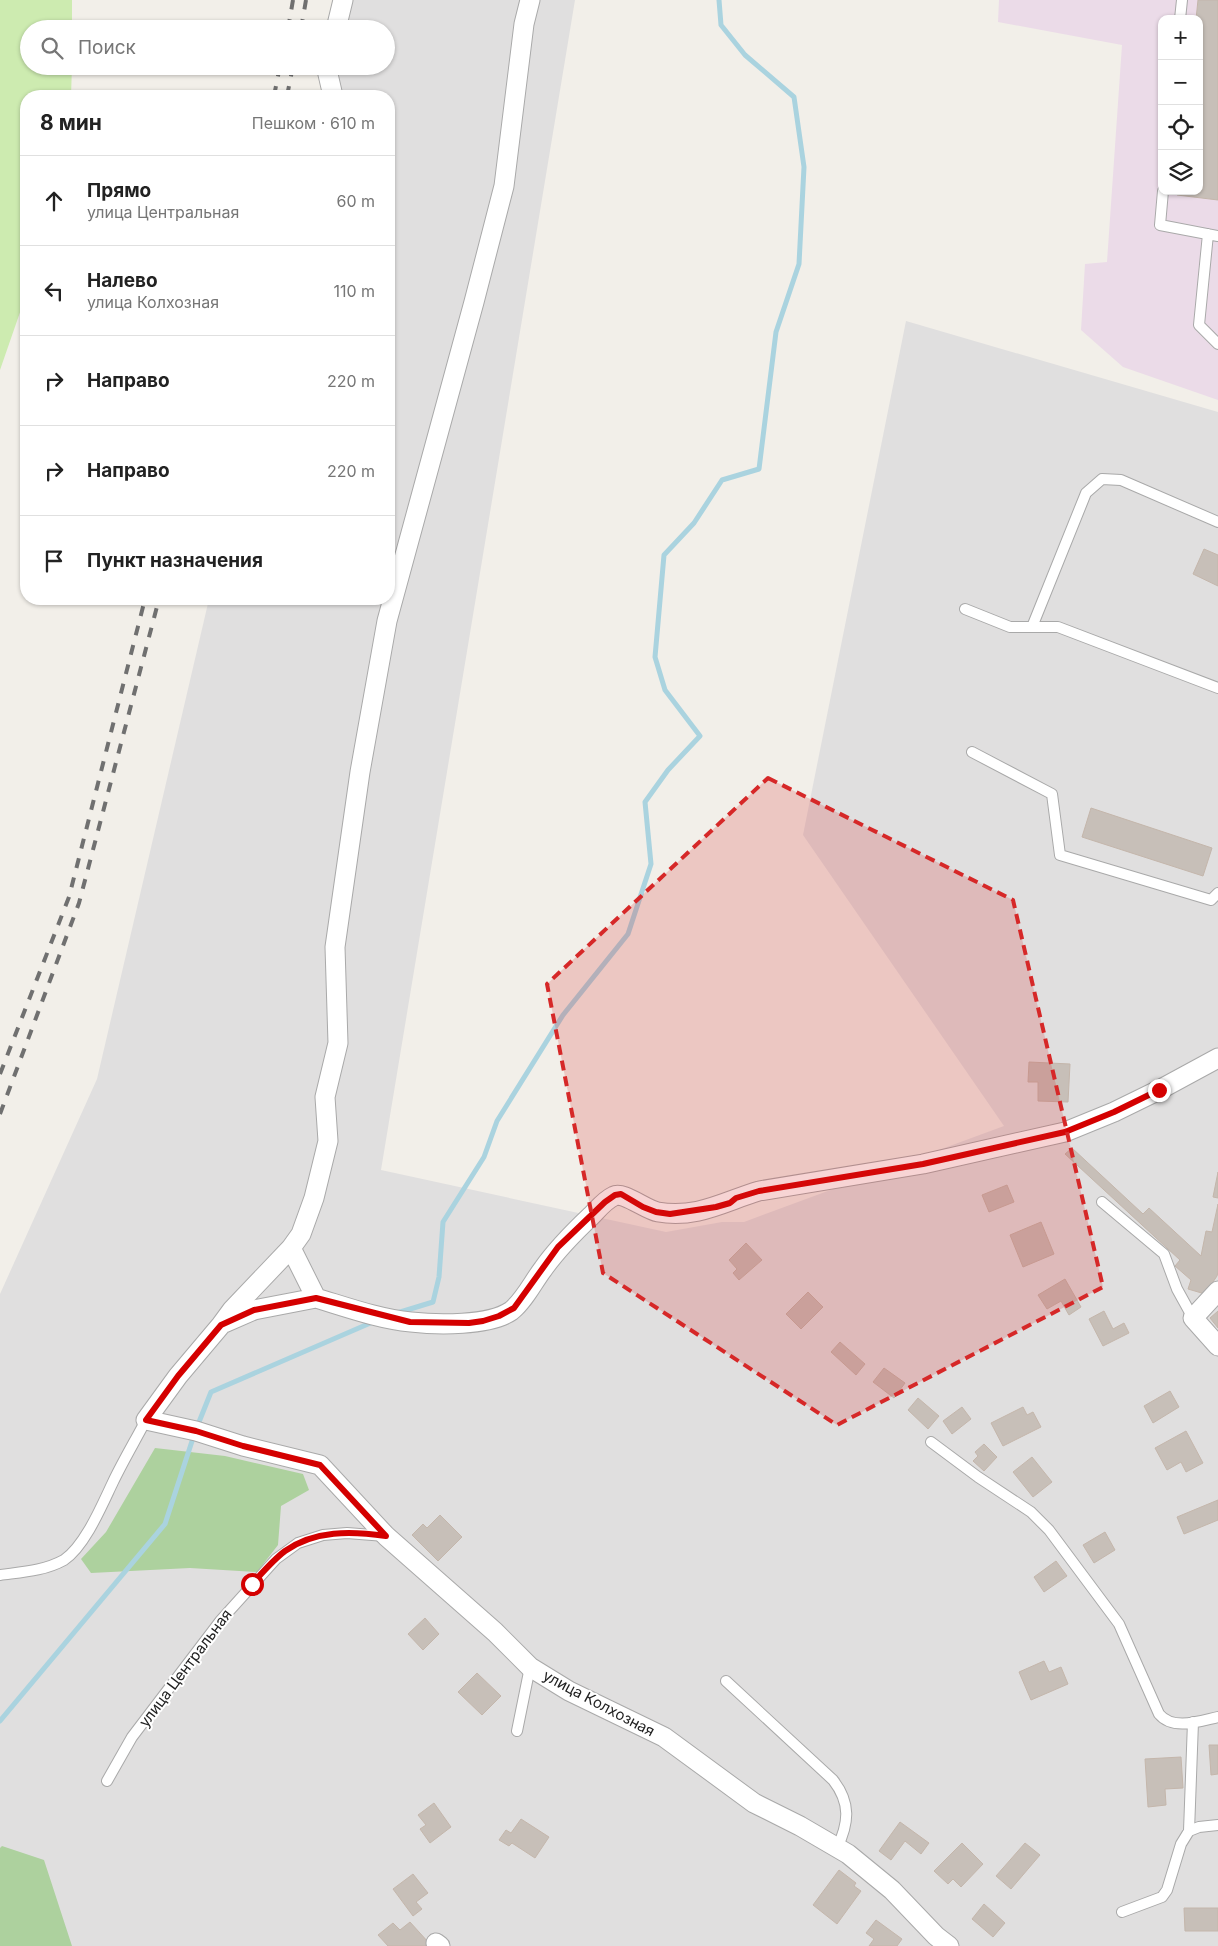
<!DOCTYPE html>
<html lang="ru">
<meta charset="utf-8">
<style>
:root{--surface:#fff;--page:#f2f2f2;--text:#222;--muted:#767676;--line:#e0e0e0}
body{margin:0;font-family:Inter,sans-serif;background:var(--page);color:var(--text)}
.controls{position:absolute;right:15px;top:15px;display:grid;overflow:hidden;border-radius:10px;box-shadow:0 1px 4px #0004}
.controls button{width:45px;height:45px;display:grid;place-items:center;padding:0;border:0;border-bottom:1px solid var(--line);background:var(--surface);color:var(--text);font:25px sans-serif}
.stop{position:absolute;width:15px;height:15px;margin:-11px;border:4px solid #d40000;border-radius:50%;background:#fff}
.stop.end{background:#d40000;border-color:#fff;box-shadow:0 1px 5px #0008}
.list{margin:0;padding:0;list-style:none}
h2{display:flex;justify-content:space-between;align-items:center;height:65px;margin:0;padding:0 20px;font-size:21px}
h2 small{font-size:16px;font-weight:400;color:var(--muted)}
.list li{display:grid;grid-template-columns:32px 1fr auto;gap:15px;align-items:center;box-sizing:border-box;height:90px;padding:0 20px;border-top:1px solid var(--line)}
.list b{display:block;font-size:19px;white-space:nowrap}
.list p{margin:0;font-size:16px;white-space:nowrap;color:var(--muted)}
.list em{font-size:16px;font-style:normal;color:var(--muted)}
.icon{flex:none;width:28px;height:28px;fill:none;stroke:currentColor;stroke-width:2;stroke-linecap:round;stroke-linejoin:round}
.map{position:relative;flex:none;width:1218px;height:1946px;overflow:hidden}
.search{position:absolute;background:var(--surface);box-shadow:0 1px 4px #0004;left:20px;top:20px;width:375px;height:55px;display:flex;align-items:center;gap:12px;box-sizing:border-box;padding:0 18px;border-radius:28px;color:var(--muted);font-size:19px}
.panel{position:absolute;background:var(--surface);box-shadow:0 1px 4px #0004;left:20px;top:90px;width:375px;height:515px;border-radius:20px}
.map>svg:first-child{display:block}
.residential{fill:#e0dfdf}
.industrial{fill:#ebdbe8;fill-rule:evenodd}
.grass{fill:#cdebb0}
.forest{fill:#add19e}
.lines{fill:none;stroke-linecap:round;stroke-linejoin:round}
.stream{stroke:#aad3df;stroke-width:5}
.building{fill:#c7bfb8;stroke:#c4b6ab}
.service-casing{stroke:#a9a9a9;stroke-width:12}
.minor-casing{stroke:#a9a9a9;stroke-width:21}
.service{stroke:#fff;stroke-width:10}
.minor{stroke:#fff;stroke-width:19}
.rail{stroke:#707070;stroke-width:4;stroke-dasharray:10 10;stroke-linecap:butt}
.route{stroke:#d40000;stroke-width:6}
.marked{fill:#d62828;fill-opacity:0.2;stroke:#d62828;stroke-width:4;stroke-dasharray:10 6;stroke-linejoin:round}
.labels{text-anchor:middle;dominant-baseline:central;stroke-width:4;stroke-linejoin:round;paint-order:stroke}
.street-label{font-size:15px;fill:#222;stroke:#fff}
</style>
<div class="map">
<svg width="1218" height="1946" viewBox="0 0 1218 1946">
<rect width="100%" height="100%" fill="#f2efe9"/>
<path class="residential" d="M349,0H575L381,1170L666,1232L722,1222H744L1004,1126L803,835L906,321L1218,412V1946H0V1294L97,1079L209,599H389V96H326L333,66H386V29H342Z"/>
<path class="industrial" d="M999,0H1218V400L1123,367L1081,330L1085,264L1107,262L1122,45L998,22ZM1162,19H1199V191H1162Z"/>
<path class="grass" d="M0,0H72V29H29V66H72L71,96H26V295L0,370Z"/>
<path class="forest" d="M155,1448L225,1456L303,1474L309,1490L281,1506L278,1545L257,1572L190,1568L91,1573L81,1559L106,1532Z
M2,1846L44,1860L72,1946H0V1848Z"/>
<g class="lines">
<path class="stream" d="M397,1313L433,1302L439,1277L443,1222L484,1157L497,1121L563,1015L628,934L651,864L645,802L668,770L700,736L665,690L655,657L664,555L694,523L722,480L759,469L776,332L799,264L804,167L794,97L745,55L721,25L719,0
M197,1427L211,1392L375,1321
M0,1721L165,1524L194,1435"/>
</g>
<path class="building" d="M1198,0H1218V200L1177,195V191H1199V19H1196Z
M1204,549L1218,555V586L1193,574Z
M1091,808L1212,848L1203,876L1082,837Z
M1029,1062L1070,1064L1068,1102L1038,1101V1082H1028Z
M1072,1148L1143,1214L1149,1208L1201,1256L1206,1231L1212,1232L1218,1204V1272L1217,1276L1205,1294L1188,1289L1191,1280L1175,1266L1180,1260L1065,1154Z
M1218,1172V1198L1213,1197Z
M1007,1185L1014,1202L989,1212L982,1195Z
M1041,1222L1054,1254L1023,1267L1010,1235Z
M746,1243L762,1260L739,1280L733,1273L737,1269L729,1260Z
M1065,1279L1081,1307L1069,1315L1061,1301L1047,1309L1038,1295Z
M808,1292L823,1307L801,1329L786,1314Z
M1104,1311L1113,1329L1124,1323L1129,1333L1103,1346L1089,1319Z
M1218,1311V1328L1210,1318Z
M840,1342L865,1364L856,1375L831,1352Z
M884,1368L905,1383L894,1398L873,1382Z
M1170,1391L1179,1407L1153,1423L1144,1406Z
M918,1398L939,1416L928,1429L908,1410Z
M962,1407L971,1419L952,1434L943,1421Z
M1023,1407L1027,1415L1033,1412L1041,1427L1003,1446L991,1423Z
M1186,1431L1203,1463L1186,1472L1181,1462L1167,1470L1155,1448Z
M984,1444L997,1457L984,1471L973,1461L978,1456L975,1452Z
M1032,1457L1052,1482L1033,1497L1013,1472Z
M1218,1500V1520L1184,1534L1177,1517Z
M440,1515L462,1537L438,1561L412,1535L423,1524L427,1528Z
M1105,1532L1115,1550L1094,1563L1083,1545Z
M1056,1561L1067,1576L1044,1592L1034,1577Z
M425,1618L439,1634L423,1650L408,1634Z
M1044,1661L1049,1672L1061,1667L1068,1684L1031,1700L1019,1672Z
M477,1673L501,1696L482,1715L458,1692Z
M1209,1745H1218V1774L1211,1775Z
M1181,1757L1183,1788L1165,1789L1166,1805L1148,1807L1145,1759Z
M434,1803L451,1827L430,1843L420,1829L426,1825L418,1815Z
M521,1819L549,1837L535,1858L512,1843L509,1846L499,1840L506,1830L511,1833Z
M900,1822L929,1843L921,1854L905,1841L891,1860L879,1851Z
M962,1843L983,1864L961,1887L953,1879L948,1884L934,1871Z
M1025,1843L1040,1855L1011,1889L996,1876Z
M839,1870L856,1883L854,1886L861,1891L837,1924L813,1905Z
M413,1874L428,1893L416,1902L422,1909L413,1916L393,1889Z
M984,1904L1005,1923L993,1937L972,1919Z
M1184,1908H1218V1931H1185Z
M876,1920L902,1939L897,1946H869L874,1939L866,1933Z
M410,1922L429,1943L425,1946H388L378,1935L393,1923L400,1930Z"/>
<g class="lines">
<g class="service-casing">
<path id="service" d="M1180,19L1182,0
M1163,191L1160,225L1218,236
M1208,234L1199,325L1218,344
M965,609L1010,627H1058L1218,688
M1032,627L1086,493L1102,479L1121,480L1218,522
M972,752L1052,794L1060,855L1211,900L1218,893
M1102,1202L1164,1254L1177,1289L1193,1318
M931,1442L978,1477L1031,1512L1049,1530L1119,1624L1159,1714C1173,1731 1200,1721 1218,1717
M0,1575C22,1572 44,1571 64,1560C85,1546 102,1505 113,1482C123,1461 135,1441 146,1420
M726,1681L833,1780C851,1803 849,1823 837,1848
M517,1731L530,1667
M107,1781L132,1737L221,1620L276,1559L298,1543L323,1535L347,1533L385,1536
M1189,1831L1193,1722
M1122,1912L1162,1897L1167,1890L1181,1844L1189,1831L1199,1827L1218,1825"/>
</g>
<g class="minor-casing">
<path id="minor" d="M530,0L524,24L504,186L474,302L387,621L360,772L335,947L338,1043L325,1097L328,1141L314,1198L301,1234L291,1248L232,1310L221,1325L178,1376L146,1420L196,1431L243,1446L320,1465L386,1536L495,1632L530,1667L569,1691L664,1737L754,1803L800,1826L848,1854L892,1890L936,1936L949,1946
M336,29L343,0
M328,66L327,70L333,96
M1218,1291L1193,1318L1218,1346
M316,1298C346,1307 379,1319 411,1322C437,1325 489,1326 511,1311C524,1301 533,1282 543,1269C557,1249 573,1233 591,1216C598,1209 605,1200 614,1196C623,1191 646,1210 658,1212C697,1219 725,1201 759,1191L923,1164L1065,1132L1114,1112L1159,1090L1218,1058
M224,1323L254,1310L316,1298L291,1248
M436,1943L440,1946"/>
</g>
<use href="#service" class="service"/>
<use href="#minor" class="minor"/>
<path class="rail" d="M288,29L293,0
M301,29L306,0
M274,96L280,66
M287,96L293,66
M0,1074L69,897L145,599
M0,1114L79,903L159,599"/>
</g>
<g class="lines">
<path class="route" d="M252,1584C262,1573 273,1560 285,1551C315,1530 351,1531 386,1536L320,1465L243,1446L196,1431L146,1420L178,1376L221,1325L254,1310L316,1298L410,1322L469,1323L483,1321L499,1316L514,1308L558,1247L605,1202L615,1195L621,1194L643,1207L656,1212L670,1214L716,1207L730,1203L736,1198L759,1191L923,1164L1065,1132L1114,1112L1159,1090"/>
</g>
<path class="marked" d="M768,778L1013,900L1103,1287L837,1425L603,1273L547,984Z"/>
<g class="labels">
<g class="street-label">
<text transform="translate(185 1668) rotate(-53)">улица Центральная</text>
<text transform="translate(599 1703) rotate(28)">улица Колхозная</text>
</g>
</g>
</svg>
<div class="controls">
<button>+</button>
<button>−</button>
<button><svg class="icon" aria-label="locate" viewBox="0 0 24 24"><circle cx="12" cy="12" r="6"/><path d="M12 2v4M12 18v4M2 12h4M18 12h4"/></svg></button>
<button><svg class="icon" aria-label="layers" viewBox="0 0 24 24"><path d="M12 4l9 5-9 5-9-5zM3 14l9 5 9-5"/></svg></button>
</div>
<div class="stop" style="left:252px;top:1584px"></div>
<div class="stop end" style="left:1159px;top:1090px"></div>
<div class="search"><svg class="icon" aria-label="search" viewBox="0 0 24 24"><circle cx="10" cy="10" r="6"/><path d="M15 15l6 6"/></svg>Поиск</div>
<section class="panel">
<h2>8 мин<small>Пешком · 610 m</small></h2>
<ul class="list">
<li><svg class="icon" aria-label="ahead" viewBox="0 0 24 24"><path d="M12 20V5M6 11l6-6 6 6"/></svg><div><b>Прямо</b><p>улица Центральная</p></div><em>60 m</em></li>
<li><svg class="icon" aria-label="left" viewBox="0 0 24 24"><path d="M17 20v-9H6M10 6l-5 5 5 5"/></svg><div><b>Налево</b><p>улица Колхозная</p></div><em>110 m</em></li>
<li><svg class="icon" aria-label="right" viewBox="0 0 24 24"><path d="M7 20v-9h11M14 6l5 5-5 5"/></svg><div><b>Направо</b></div><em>220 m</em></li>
<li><svg class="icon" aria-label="right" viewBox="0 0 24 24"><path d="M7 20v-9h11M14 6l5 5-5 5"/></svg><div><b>Направо</b></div><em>220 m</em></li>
<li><svg class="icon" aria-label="arrive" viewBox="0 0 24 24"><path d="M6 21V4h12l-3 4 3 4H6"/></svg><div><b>Пункт назначения</b></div></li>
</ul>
</section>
</div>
